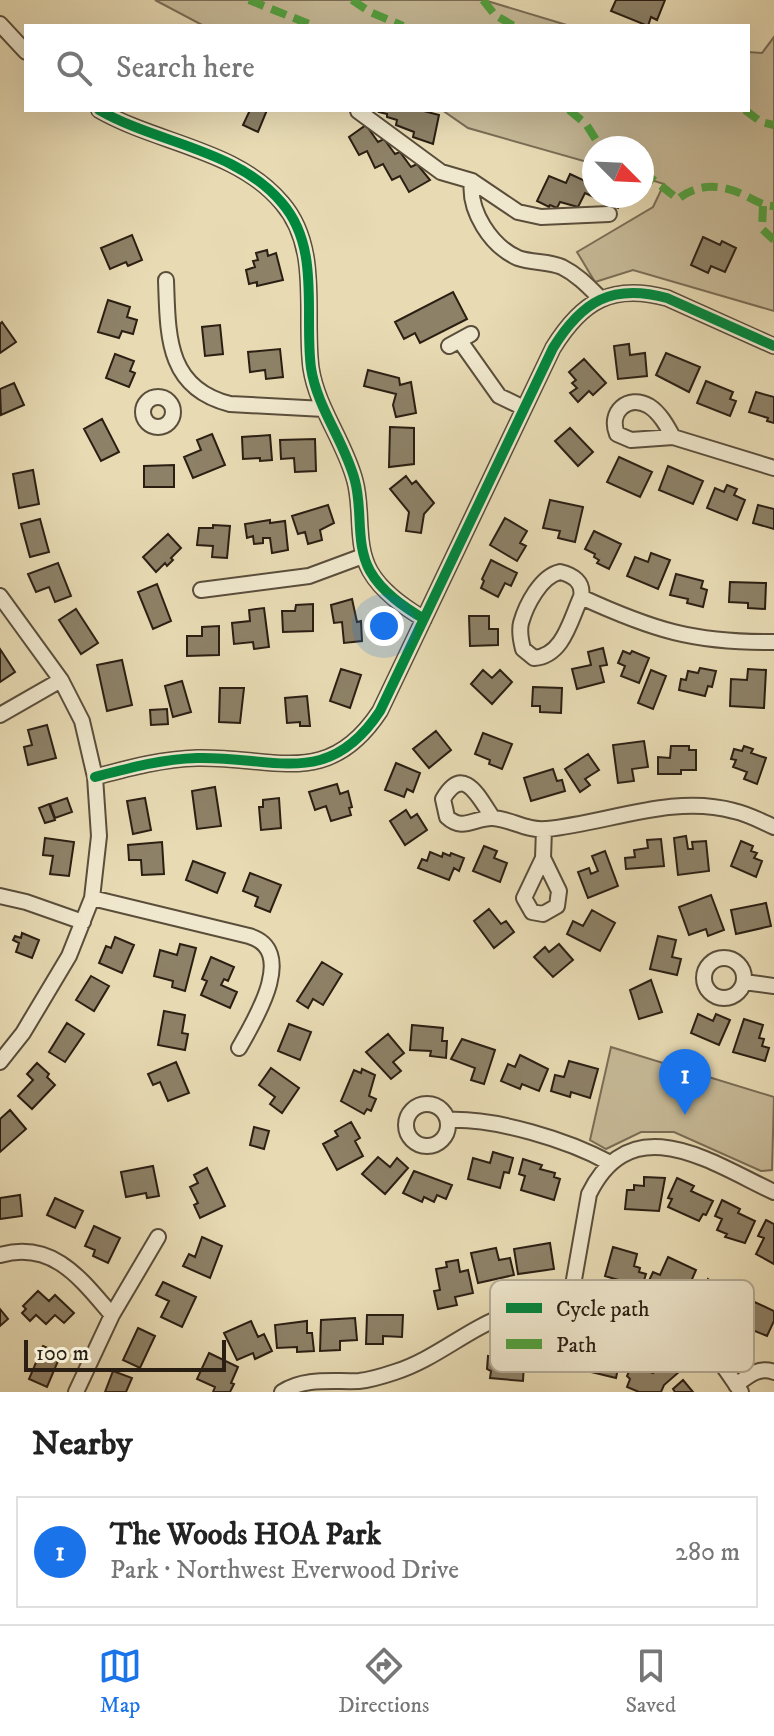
<!DOCTYPE html>
<meta charset="utf-8">
<style>
:root{--surface:#fff;--page:#f2f2f2;--text:#222;--muted:#767676;--line:#e0e0e0;--accent:#1a73e8}
body{margin:0;font-family:"IM FELL DW Pica",serif;background:var(--page);color:var(--text)}
.compass{position:absolute;left:582px;top:136px;width:72px;height:72px;border-radius:50%;background:var(--surface);box-shadow:0 8px 32px #0002;rotate:114deg}
.scale{position:absolute;left:24px;bottom:20px;width:202px;box-sizing:border-box;padding-left:8px;border:4px solid #2b1f13;border-top:0;font-size:22px;line-height:28px;white-space:nowrap;color:#2b1f13;-webkit-text-stroke:6px #f0e8ce;paint-order:stroke}
.you{position:absolute;left:384px;top:626px;width:28px;height:28px;margin:-20px;border:6px solid #fff;border-radius:50%;background:#1a73e8;box-shadow:0 0 0 12px #1a73e833}
.badge{display:grid;place-items:center;width:52px;height:52px;border-radius:50%;background:var(--accent);color:#fff;font-size:26px;font-weight:700}
.pin{position:absolute;translate:-50% -66px;filter:drop-shadow(0 2px 4px #0008)}
.pin::after{content:'';position:absolute;top:42px;width:28px;height:24px;background:inherit;clip-path:polygon(0 0,100% 0,50% 100%)}
.list{margin:0;padding:0;list-style:none}
h2{display:flex;justify-content:space-between;align-items:center;height:104px;margin:0;padding:0 32px;font-size:34px}
h2 small{font-size:26px;font-weight:400;color:var(--muted)}
.list li{display:grid;grid-template-columns:52px 1fr auto;gap:24px;align-items:center;box-sizing:border-box;height:112px;margin:0 16px 16px;padding:0 16px;border:2px solid var(--line);border-radius:0px}
.list b{display:block;font-size:30px;white-space:nowrap}
.list p{margin:0;font-size:26px;white-space:nowrap;color:var(--muted)}
.list em{font-size:26px;font-style:normal;color:var(--muted)}
.icon{flex:none;width:44px;height:44px;fill:none;stroke:currentColor;stroke-width:2;stroke-linecap:round;stroke-linejoin:round}
.map{position:relative;flex:none;width:774px;height:1392px;overflow:hidden}
.search{position:absolute;background:var(--surface);box-shadow:0 8px 32px #0002;left:24px;right:24px;top:24px;height:88px;display:flex;align-items:center;gap:20px;box-sizing:border-box;padding:0 28px;border-radius:0px;color:var(--muted);font-size:30px}
.sheet{height:232px;background:var(--surface)}
nav{display:flex;justify-content:space-around;align-items:center;box-sizing:border-box;height:112px;border-top:2px solid var(--line);background:var(--surface);font-size:22px;color:var(--muted)}
nav a{display:grid;justify-items:center;gap:4px}
nav .on{color:var(--accent)}
.map>svg:first-child{display:block}
.green{fill:#c8bb99;stroke:#7a6d56;stroke-width:2}
.building{fill:#8d8167;stroke:#2b1f13;stroke-width:2}
.lines{fill:none;stroke-linecap:round;stroke-linejoin:round}
.minor-casing{stroke:#5a4e3b;stroke-width:18}
.minor{stroke:#f0e8ce;stroke-width:14}
.quiet{stroke:#51a23f;stroke-width:8;stroke-dasharray:16 8;stroke-linecap:butt}
.cycleway-casing{stroke:#f0e8ce;stroke-width:15}
.cycleway{stroke:#00873e;stroke-width:10}
.key{fill:#f0e8ce;stroke:#b5ac96;stroke-width:2}
.key-label{font-size:22px;fill:#2b1f13}
</style>
<div class="map">
<svg width="774" height="1392" viewBox="0 0 774 1392">
<rect width="100%" height="100%" fill="#e8dbb4"/>
<filter id="stains"><feTurbulence type="fractalNoise" baseFrequency=".0025" numOctaves="4"/><feColorMatrix values="0 0 0 0 .2 0 0 0 0 .09 0 0 0 0 .02 0 0 0 .5 -.17"/></filter>
<radialGradient id="worn" r=".72"><stop offset=".6" stop-color="#630" stop-opacity="0"/><stop offset="1" stop-color="#630" stop-opacity=".3"/></radialGradient>
<path class="green" d="M155,0H484L570,26H204Z
M774,37V311L633,270L595,282L577,252L653,207L664,184L642,177V148H594V164L468,128L442,110H748V52L762,53Z
M611,1047L774,1097L772,1170L761,1171L674,1132H641L606,1149L590,1140Z"/>
<path class="building" d="M616,0H665L657,20L651,17L648,26L611,11Z
M250,110H267L258,132L243,125Z
M380,110H420L439,115L433,144L413,137L414,132L396,125L397,120L387,117V114L379,112Z
M366,125L378,142L384,139L395,154L400,152L411,167L417,164L430,180L409,192L400,176L392,180L383,164L375,168L367,151L359,155L349,137Z
M570,174L587,182L590,174L594,175V196H624L618,208L585,193L578,207L560,202L557,208L550,205L549,207L537,201L549,176L566,183Z
M132,235L142,260L128,266L126,262L110,269L101,248Z
M703,237L720,245L722,241L736,248L725,272L711,266L708,273L691,265Z
M267,250L268,256L276,253L283,280L257,286V282L249,284L246,270L255,267L253,261L258,260L256,253Z
M453,292L467,319L420,343L415,333L404,339L395,322Z
M108,300L130,307L127,317L137,320L133,334L122,331L119,338L98,332Z
M2,322L16,342L0,353V324Z
M220,325L223,354L205,356L202,327Z
M629,344L630,355L645,353L647,376L618,379L614,346Z
M280,349L283,377L266,379L265,370L250,372L248,352Z
M666,353L700,367L689,392L656,375Z
M115,354L134,361L130,371L135,373L129,387L106,378Z
M584,359L606,383L593,395L589,391L578,402L570,393L577,388L572,383L576,380L569,372Z
M368,370L399,378L400,385L411,382L416,413L396,417L393,405L396,394L364,386Z
M706,381L733,392L730,399L736,401L730,416L697,403Z
M14,383L24,405L1,415L0,389Z
M756,392L774,397V423L767,421L768,418L749,412Z
M102,419L119,452L101,461L84,429Z
M390,427L414,428V464L389,467Z
M570,428L593,452L578,466L555,441Z
M212,434L225,465L193,478L184,457L201,450L197,440Z
M270,435L272,460L260,461V458L243,459L242,437Z
M315,439L316,471L295,472L294,458L281,459L280,440Z
M619,457L652,472L640,497L607,482Z
M174,465V487H144V466Z
M668,466L703,481L693,504L659,490Z
M33,470L39,504L19,508L13,474Z
M406,476L412,484L416,481L434,503L424,514L421,533L406,531L409,512L390,489Z
M727,485L737,489L734,495L745,500L737,520L707,508L715,488L724,492Z
M550,500L583,507L575,542L558,538L560,531L543,528Z
M328,505L334,523L320,530L322,540L308,544L305,532L298,534L292,516Z
M758,505L774,509V529L753,523Z
M505,518L527,531L520,543L526,546L517,561L490,545Z
M40,519L49,552L30,557L21,524Z
M270,520V523L285,521L288,550L272,553L270,538H263V543L254,544L253,536L247,538L245,524Z
M213,525L230,526L227,558L212,557L213,546L197,545L199,528H213Z
M594,531L621,544L609,569L597,563L599,560L594,557L595,554L585,549Z
M168,534L181,548L171,558L173,560L167,566L165,563L156,572L143,557Z
M651,553L670,560L658,589L627,576L635,557L648,562Z
M491,560L517,573L511,586L505,583L498,597L481,588L484,581L482,579Z
M58,563L71,596L55,602L49,587L36,592L28,574Z
M676,574L703,581L701,588L707,590L703,607L687,603L688,599L670,595Z
M730,582L766,583L765,609L748,608V603L729,602Z
M157,584L171,621L153,629L138,592Z
M352,599L357,622L361,621L362,641L344,643L342,622L334,623L331,605Z
M313,604V631L283,632L282,611H295L296,605Z
M264,608L269,647L254,649L253,642L234,644L232,623L250,621L249,610Z
M76,609L98,643L81,654L59,620Z
M469,616H489V629H498V645L470,646Z
M219,626V655L187,656V636H202V627Z
M603,648L607,665L600,666L604,682L577,689L572,669L591,665L588,652Z
M0,649L15,672L0,682Z
M623,651L630,654L632,651L649,658L639,683L621,676L625,666L618,663Z
M122,660L132,705L107,711L97,665Z
M700,668L716,671L712,687L708,686L705,696L679,690L681,679L686,680L688,671L698,673Z
M341,669L361,675L350,708L330,701Z
M748,669L766,670L764,708L730,706L731,679L747,680Z
M483,670L492,678L500,670L512,682L492,704L471,684Z
M651,670L666,676L653,709L638,703Z
M182,681L191,712L173,717L165,686Z
M533,687L562,688L561,713L540,712V706H532Z
M220,688H244L240,723L219,722Z
M307,696L310,726H300V722L287,723L285,698Z
M167,709L168,724L151,725L150,710Z
M47,725L56,758L28,765L24,747L32,745L28,730Z
M436,731L451,750L429,768L413,749Z
M483,733L512,744L502,769L489,764L490,760L475,754Z
M644,741L648,767L632,769L634,781L618,783L613,745Z
M671,746H689V750H696V770H681V774H658V757L670,758Z
M744,746L753,749L751,753L766,758L757,784L744,779L747,772L733,767L736,760L731,759L734,749L742,751Z
M588,754L599,770L585,779L590,785L580,792L565,769Z
M396,763L420,773L413,792L407,789L404,797L385,790Z
M553,769L557,781L562,780L565,791L531,801L524,778Z
M337,784L340,794L348,791L352,807L349,808L351,815L331,821L326,806L315,810L309,792Z
M215,787L221,826L197,829L192,791Z
M67,798L72,812L55,818L50,804Z
M145,798L151,830L133,834L127,801Z
M279,798L281,828L261,830L259,807H263V800Z
M49,804L55,820L45,823L39,808Z
M406,810L411,818L417,814L427,830L405,845L390,821Z
M686,836L688,849H693L692,842L706,841L709,871L678,875L674,838Z
M45,838L74,842L69,876L50,874L53,856L43,855Z
M661,839L664,866L626,869L625,858L635,857L634,850L648,848L647,840Z
M741,841L753,846L751,851L757,853L754,858L762,861L756,877L731,866Z
M162,842L164,874L142,875L141,860H129L128,845Z
M484,846L497,851L494,858L507,863L500,882L473,871Z
M605,851L618,886L588,898L578,872L589,868L591,874L598,871L592,856Z
M430,852L442,857L443,853L450,856L451,853L464,858L459,871L454,868L449,880L418,868L422,859L427,861Z
M193,861L225,873L217,893L186,880Z
M250,873L281,885L270,912L255,906L258,897L243,891Z
M711,895L724,930L708,936L706,929L689,935L679,907Z
M766,903L771,926L736,934L731,910Z
M489,909L501,924L506,921L514,932L494,948L474,921Z
M592,910L615,923L600,951L567,934L573,921L583,926Z
M22,933L39,940L32,958L16,952L19,943L13,940L15,936L21,938Z
M658,936L676,940L672,957L681,959L677,975L650,969Z
M115,937L134,945L122,973L99,963L106,946L111,948Z
M180,944L196,948L185,991L172,987L173,981L154,976L160,950L177,955Z
M559,944L573,960L553,977L534,957L545,947L549,952Z
M211,957L234,967L228,981L224,979L221,985L237,992L230,1008L201,995L207,981L202,979Z
M322,962L342,974L323,1005L313,999L308,1008L297,1001Z
M91,976L109,986L94,1011L76,1000Z
M651,980L662,1012L639,1019L630,990Z
M164,1011L185,1015L182,1033L188,1034L185,1050L158,1045Z
M698,1014L713,1021L716,1014L730,1020L719,1045L691,1033Z
M744,1019L763,1025L759,1038L764,1039L762,1046L769,1048L765,1061L733,1052Z
M67,1023L84,1034L65,1062L49,1052Z
M289,1024L311,1032L300,1060L278,1051Z
M412,1025L443,1028L442,1041H447L446,1058L430,1056L431,1051L410,1050Z
M388,1034L404,1053L393,1062L401,1071L391,1079L366,1052Z
M462,1039L495,1050L484,1084L471,1080L475,1068L451,1059Z
M520,1055L548,1069L539,1091L522,1084L520,1089L501,1081L508,1064L515,1067Z
M569,1061L598,1069L590,1098L571,1092L570,1097L551,1091L555,1075L564,1077Z
M176,1062L189,1093L168,1101L160,1082L153,1085L148,1074Z
M37,1063L49,1074L47,1077L55,1085L32,1109L18,1096L33,1080L27,1074Z
M271,1068L299,1088L282,1113L270,1104L275,1097L259,1085Z
M362,1069L375,1075L369,1096L376,1099L371,1111L367,1109L364,1114L341,1101L354,1070L361,1073Z
M10,1110L26,1129L0,1152V1119Z
M351,1122L360,1138L355,1141L363,1156L337,1170L323,1144L338,1136L335,1131Z
M254,1127L269,1131L264,1149L250,1145Z
M493,1152L513,1158L509,1173L504,1172L500,1188L468,1179L473,1158L490,1163Z
M378,1157L390,1167L397,1158L408,1168L385,1194L362,1174Z
M523,1159L542,1165L540,1169L555,1173L554,1177L560,1179L554,1200L521,1190L525,1176L519,1174Z
M153,1166L159,1196L147,1198L146,1193L126,1197L121,1172Z
M207,1168L225,1206L200,1218L194,1205L198,1203L190,1187L198,1183L194,1175Z
M414,1171L452,1185L446,1199L437,1195L434,1202L424,1197L422,1202L403,1193Z
M644,1177L665,1178L659,1211L625,1209L627,1190H634V1185L644,1186Z
M677,1178L694,1186L691,1191L713,1201L706,1215L703,1214L699,1221L668,1207L672,1199L668,1198Z
M20,1195L22,1216L0,1219V1198Z
M55,1198L83,1211L75,1228L47,1215Z
M722,1200L740,1209L738,1213L755,1221L745,1243L725,1237L727,1234L717,1230L722,1219L715,1216Z
M766,1220L774,1224V1264L756,1254L764,1238L758,1236Z
M94,1226L120,1238L108,1263L93,1256L95,1250L85,1246Z
M202,1237L222,1246L210,1278L183,1266L189,1254L195,1257Z
M550,1243L554,1269L518,1274L514,1249Z
M613,1247L637,1254L634,1266L640,1268L639,1272L646,1274L642,1287L605,1276Z
M496,1248L499,1260L510,1258L514,1275L478,1283L471,1253Z
M668,1257L696,1270L686,1293L670,1290L667,1296L646,1287L653,1272L660,1275Z
M458,1260L460,1272L468,1270L473,1293L455,1297L457,1305L438,1309L434,1291L440,1290L436,1269L447,1267L446,1262Z
M708,1279L717,1284L719,1281L736,1292L726,1314L708,1306L706,1311L689,1303L697,1286L703,1289Z
M163,1282L196,1297L182,1327L161,1317L169,1301L156,1295Z
M38,1291L49,1301L55,1295L74,1313L64,1323L55,1315L46,1324L36,1315L30,1321L22,1313L26,1309L23,1306Z
M748,1299L774,1311V1321L767,1336L750,1329L747,1337L727,1327L735,1312L740,1314Z
M0,1309L8,1319L0,1326Z
M367,1315H403L402,1337L383,1336V1344H366Z
M355,1318L357,1340L340,1341V1350L320,1351L321,1320Z
M251,1321L258,1337L264,1334L272,1351L255,1359L253,1353L237,1360L224,1333Z
M307,1321V1333H312L314,1351L297,1352V1347L277,1348L275,1325Z
M138,1328L155,1336L140,1368L123,1360Z
M522,1340L535,1348L524,1363L523,1381L490,1378L491,1371L487,1369L488,1356L495,1357L497,1354L510,1358Z
M608,1345L628,1350L624,1365L619,1364L616,1378L587,1371L589,1363L586,1362L589,1349L606,1353Z
M43,1346L61,1354L47,1387L29,1379Z
M209,1353L238,1367L231,1383L234,1384L230,1392H213L215,1387L197,1379Z
M669,1360L679,1372L664,1385L661,1392H639L627,1387L630,1379L627,1376L632,1365L653,1373Z
M113,1371L132,1378L126,1392H105Z
M683,1380L693,1392H675L673,1389Z"/>
<g class="lines">
<g class="minor-casing">
<path id="minor" d="M0,24L26,52
M99,110C158,144 237,149 282,203C321,248 304,314 311,368C317,408 345,442 355,481C363,510 355,544 370,571C382,592 404,607 424,619
M358,111L441,172L472,181L518,212L541,217L609,214
M472,181C468,211 491,246 518,258C532,263 549,261 562,267C578,275 589,287 601,299
M166,280C168,335 166,388 230,404L324,409
M460,341L499,396L524,408
M449,346L471,334
M143 412a15 15 0 1 1 30 0a15 15 0 1 1-30 0Z
M673,437C667,426 660,413 649,406C628,394 608,412 617,434L631,440L673,437L774,468
M560,572C573,575 584,582 581,597C570,621 563,656 534,658L523,649C521,641 519,631 521,623C526,605 541,576 560,572Z
M201,590L309,576L363,556
M0,596L61,680L82,721L95,777L99,836L92,898L69,956L23,1033L0,1062
M581,597C653,630 694,643 774,642
M0,715L61,680
M95,777C129,768 162,759 197,758C274,756 328,790 380,711L553,348C582,301 612,283 667,298L774,346
M493,818C479,798 464,763 443,799L447,817C463,832 475,817 493,818C511,819 526,831 547,829C608,823 673,794 734,811C748,814 761,821 774,827
M543,858L559,891L557,906L543,914L532,912L524,898L543,858L544,829
M0,896L26,902L83,922
M92,898L249,936C298,950 255,1020 239,1048
M704 978a20 20 0 1 1 40 0a20 20 0 1 1-40 0Z
M744,982L774,986
M406 1125a21 21 0 1 1 42 0a21 21 0 1 1-42 0Z
M448,1120C496,1118 568,1140 610,1163
M0,1255C53,1240 81,1279 112,1315
M569,1308L589,1194C632,1106 712,1163 774,1192
M736,1385C748,1376 759,1366 774,1372
M76,1392L112,1315L158,1237
M282,1392C305,1377 333,1382 359,1381C371,1380 383,1376 395,1372C436,1359 468,1328 509,1314C555,1297 664,1314 703,1345C719,1357 730,1376 741,1392"/>
</g>
<use href="#minor" class="minor"/>
<path class="quiet" d="M249,0L314,26
M352,0L370,12L403,26
M483,0L495,15L514,26
M569,110L586,124L601,148
M745,110L761,122L774,125
M642,171L678,199C698,183 721,184 744,195C755,200 762,206 774,206
M763,206L762,229L774,240"/>
<g class="cycleway-casing">
<path id="cycleway" d="M99,110C158,144 237,149 282,203C321,248 304,314 311,368C317,408 345,442 355,481C363,510 355,544 370,571C382,592 404,607 424,619
M95,777C129,768 162,759 197,758C274,756 328,790 380,711L553,348C582,301 612,283 667,298L774,346"/>
</g>
<use href="#cycleway" class="cycleway"/>
</g>
<rect x="490" y="1280" width="264" height="92" rx="12" class="key"/>
<rect x="506" y="1303" width="36" height="10" fill="#00873e"/>
<rect x="506" y="1339" width="36" height="10" fill="#51a23f"/>
<g class="key-label">
<text x="556" y="1316">Cycle path</text>
<text x="556" y="1352">Path</text>
</g>
<rect width="100%" height="100%" filter="url(#stains)"/>
<rect width="100%" height="100%" fill="url(#worn)"/>
</svg>
<svg class="compass" viewBox="-18 -18 36 36"><path d="M0-13l5 13h-10z" fill="#e53935"/><path d="M0 13l5-13h-10z" fill="#767676"/></svg>
<div class="scale">100 m</div>
<div class="you"></div>
<div class="pin badge" style="left:685px;top:1115px">1</div>
<div class="search"><svg class="icon" aria-label="search" viewBox="0 0 24 24"><circle cx="10" cy="10" r="6"/><path d="M15 15l6 6"/></svg>Search here</div>
</div>
<section class="sheet">
<h2>Nearby<small></small></h2>
<ul class="list">
<li><span class="badge">1</span><div><b>The Woods HOA Park</b><p>Park · Northwest Everwood Drive</p></div><em>280 m</em></li>
</ul>
</section>
<nav>
<a class="on"><svg class="icon" aria-label="map" viewBox="0 0 24 24"><path d="M3 6l6-2 6 2 6-2v14l-6 2-6-2-6 2zM9 4v14M15 6v14"/></svg>Map</a>
<a><svg class="icon" aria-label="directions" viewBox="0 0 24 24"><path d="M12 3l9 9-9 9-9-9zM9 14v-3h6M13 9l2 2-2 2"/></svg>Directions</a>
<a><svg class="icon" aria-label="saved" viewBox="0 0 24 24"><path d="M7 4h10v16l-5-4-5 4z"/></svg>Saved</a>
</nav>
